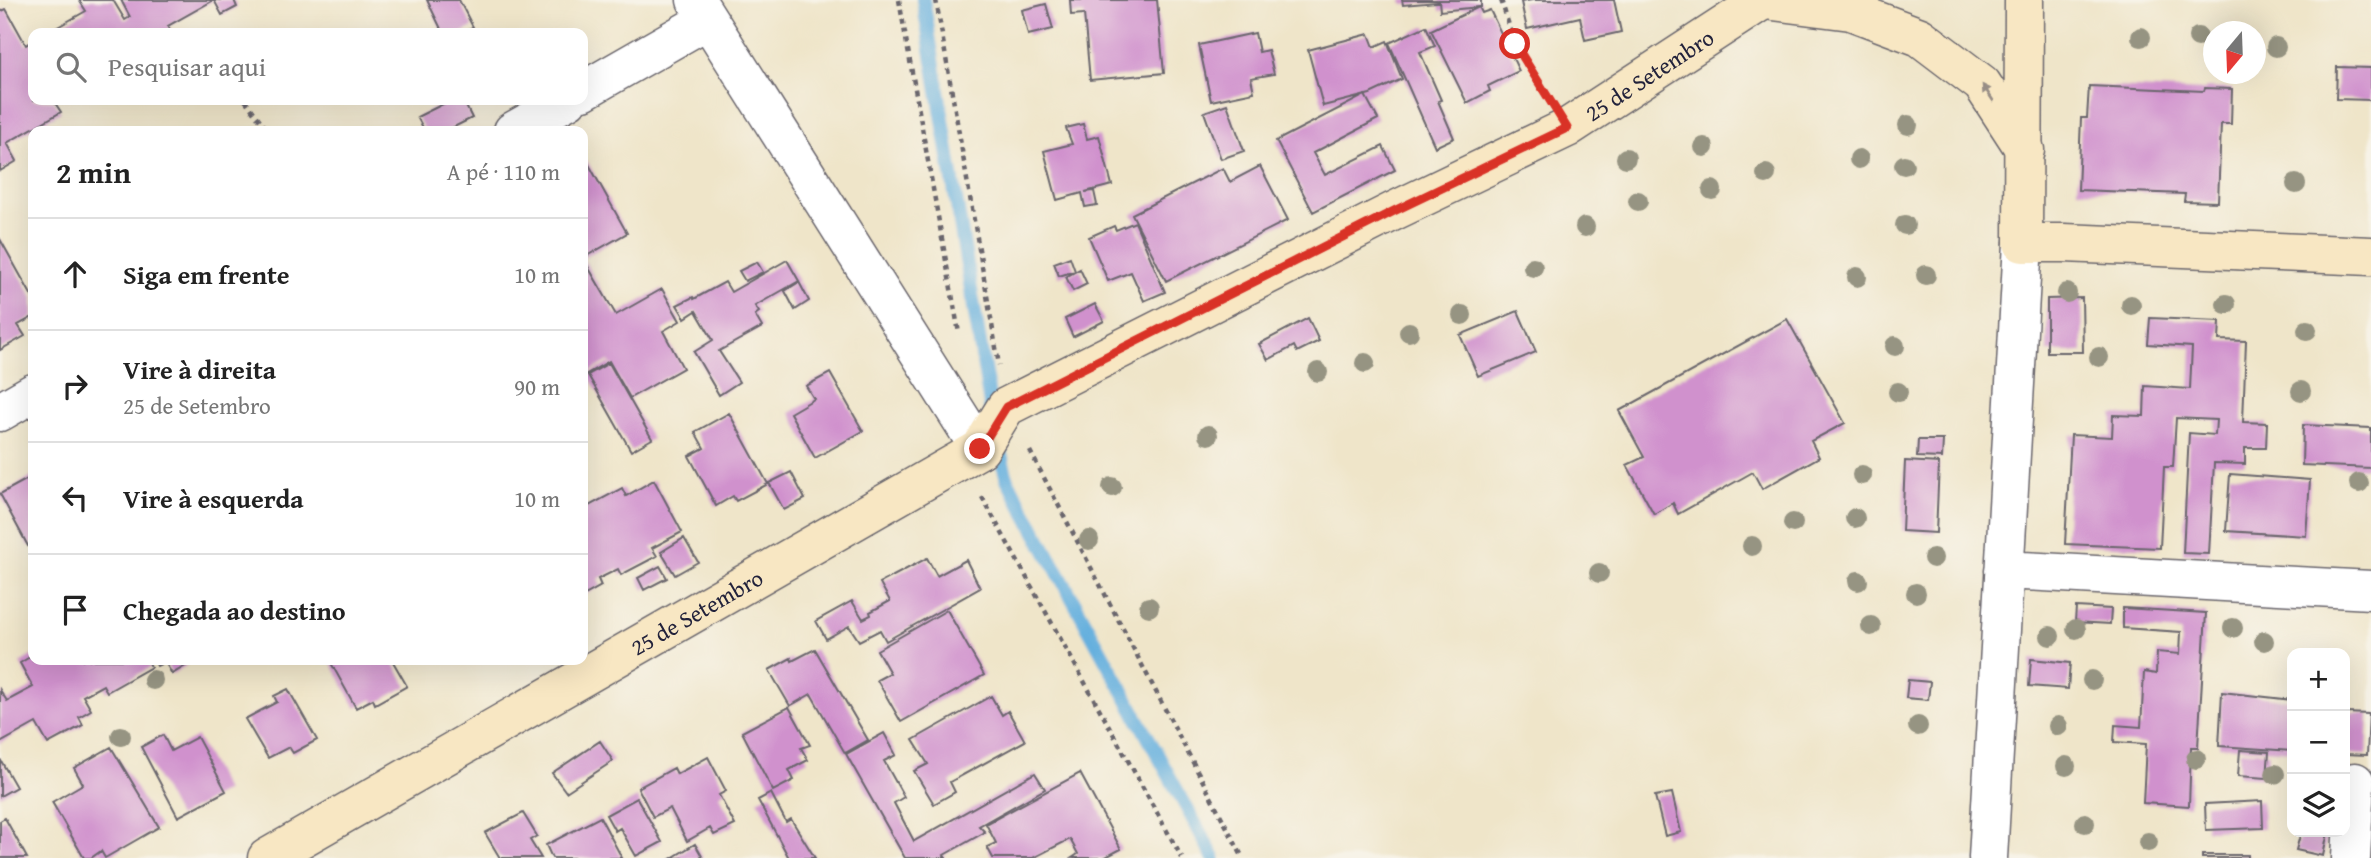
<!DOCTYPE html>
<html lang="pt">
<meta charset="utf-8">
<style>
:root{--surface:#fff;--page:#f2f2f2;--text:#222;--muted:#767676;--line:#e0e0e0}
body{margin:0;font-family:"Gentium Book Plus",serif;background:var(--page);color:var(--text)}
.controls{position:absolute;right:21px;bottom:21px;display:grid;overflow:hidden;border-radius:14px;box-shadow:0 7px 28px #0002}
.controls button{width:63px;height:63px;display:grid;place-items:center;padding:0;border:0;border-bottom:2px solid var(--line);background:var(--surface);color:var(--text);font:35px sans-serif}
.compass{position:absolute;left:2203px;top:21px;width:63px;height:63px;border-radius:50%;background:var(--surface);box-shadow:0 7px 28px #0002;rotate:199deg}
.stop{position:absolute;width:21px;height:21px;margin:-16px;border:5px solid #d93025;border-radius:50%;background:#fff}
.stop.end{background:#d93025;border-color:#fff;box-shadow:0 2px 7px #0008}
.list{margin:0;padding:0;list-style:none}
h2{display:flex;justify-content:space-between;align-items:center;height:91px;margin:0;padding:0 28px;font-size:30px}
h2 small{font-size:23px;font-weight:400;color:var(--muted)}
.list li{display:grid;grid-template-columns:46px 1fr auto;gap:21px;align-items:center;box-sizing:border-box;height:112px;padding:0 28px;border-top:2px solid var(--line)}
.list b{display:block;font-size:26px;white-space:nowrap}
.list p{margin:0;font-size:23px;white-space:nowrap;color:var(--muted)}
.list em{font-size:23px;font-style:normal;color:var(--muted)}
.icon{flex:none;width:38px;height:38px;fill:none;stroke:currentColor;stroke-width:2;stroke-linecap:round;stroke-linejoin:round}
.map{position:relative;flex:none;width:2371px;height:858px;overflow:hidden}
.search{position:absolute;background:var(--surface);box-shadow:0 7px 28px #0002;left:28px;top:28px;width:560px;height:77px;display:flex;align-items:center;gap:18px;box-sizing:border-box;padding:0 24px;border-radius:14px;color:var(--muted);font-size:26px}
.panel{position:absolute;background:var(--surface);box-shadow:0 7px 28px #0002;left:28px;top:126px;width:560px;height:539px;border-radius:14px}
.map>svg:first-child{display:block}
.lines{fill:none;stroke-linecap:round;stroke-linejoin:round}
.stream{stroke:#66b0de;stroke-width:14}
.building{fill:#d091cd}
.street-casing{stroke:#6a666d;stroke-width:41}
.secondary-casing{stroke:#6a666d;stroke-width:41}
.path{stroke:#6a666d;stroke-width:4.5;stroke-dasharray:5 5;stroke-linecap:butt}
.street{stroke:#fff;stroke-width:38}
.secondary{stroke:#f8e7c3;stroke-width:38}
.tree{fill:#969482}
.oneway{fill:#988e86}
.route{stroke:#d93025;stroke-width:9}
.labels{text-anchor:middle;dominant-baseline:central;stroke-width:5;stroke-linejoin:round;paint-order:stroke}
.street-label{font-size:23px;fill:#22223b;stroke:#f7f3e8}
</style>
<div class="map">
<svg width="2371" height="858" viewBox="0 0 2371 858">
<rect width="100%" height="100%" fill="#f7f3e8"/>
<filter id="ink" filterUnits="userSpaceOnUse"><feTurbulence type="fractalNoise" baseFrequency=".0143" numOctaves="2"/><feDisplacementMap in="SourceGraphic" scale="14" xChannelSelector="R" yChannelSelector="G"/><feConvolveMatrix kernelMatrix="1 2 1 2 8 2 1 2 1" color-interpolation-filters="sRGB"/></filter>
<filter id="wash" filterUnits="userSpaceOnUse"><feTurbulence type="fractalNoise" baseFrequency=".00686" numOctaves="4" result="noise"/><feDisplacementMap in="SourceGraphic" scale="28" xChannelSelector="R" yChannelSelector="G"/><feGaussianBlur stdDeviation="1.57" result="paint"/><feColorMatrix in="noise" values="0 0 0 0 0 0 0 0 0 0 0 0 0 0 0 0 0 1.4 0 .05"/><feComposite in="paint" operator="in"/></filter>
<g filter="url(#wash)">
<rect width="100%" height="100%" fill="#efe5c9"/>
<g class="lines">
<path class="stream" d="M923,0L992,416
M996,436L1007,479L1214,858"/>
</g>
<g id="blocks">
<path class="building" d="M79,0H113L125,20L130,17L121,0H234L237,7L222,15L214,0L168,26L172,33H47L86,11Z
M427,0H459L473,27L461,33H443Z
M1070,0H1157L1164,73L1090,80L1084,14L1071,15Z
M1402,0H1437L1438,2L1403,5Z
M1439,0H1481V7H1479L1482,13L1490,10L1519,71L1488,86L1490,91L1467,103L1431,30L1479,7L1440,11Z
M1532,0H1614L1621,32L1585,40L1580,17L1527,29L1521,2Z
M1046,4L1053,29L1028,35L1022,10Z
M6,9L26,45L33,41V100H53L61,112L7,143L17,161L0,171V12Z
M1426,26L1435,46L1420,52L1441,100L1438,101L1454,138L1435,147L1389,43Z
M1255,33L1259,52L1268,50L1274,74L1251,78L1254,92L1211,101L1199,45Z
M1369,34L1374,47L1387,41L1402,79L1370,94L1323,106L1308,50Z
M2337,67L2371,68V100L2336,99Z
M2089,86L2204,91L2205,88L2232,89L2231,124H2221L2218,202L2184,201L2185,194L2078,190L2081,118H2087Z
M1365,95L1378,119L1313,153L1325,175L1383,146L1395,170L1313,212L1276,141Z
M451,100H463L472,118L446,131H425L417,117Z
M1227,104L1244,151L1221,159L1204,112Z
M1083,124L1087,139L1099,136L1112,185L1085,192L1094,191L1097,205L1085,207L1082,193L1057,200L1044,151L1072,144L1066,128Z
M587,161L627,233L583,258L616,315L662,289L680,321L663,331L683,368L630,398L609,361L583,376V326L587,324L583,318V163Z
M1260,166L1288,220L1166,281L1132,214L1223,168L1230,182Z
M1135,222L1165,292L1144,301L1131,272L1108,281L1089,237L1114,226L1116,230Z
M0,239L33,298V317L18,325L25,336L0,350Z
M1070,257L1075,271L1059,276L1054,263Z
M787,260L799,281L755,306L759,312L755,315L762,327L719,351L739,382L719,395L694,352L713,340L696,311L685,318L677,305L693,297L694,299L725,282L731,292Z
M757,262L763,272L745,281L739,271Z
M1080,269L1087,284L1073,291L1066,277Z
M799,282L809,301L795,310L785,291Z
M2082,298L2083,352H2047V299Z
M1095,304L1104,321L1073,337L1065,319Z
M1518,311L1536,352L1478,376L1460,335Z
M1308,318L1319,341L1297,352L1294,346L1268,360L1259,344Z
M2150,318L2220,321L2219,340L2246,341L2243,422L2267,423L2266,448H2245V464L2214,463L2209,554L2183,553L2189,433L2215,435L2216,420L2176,418L2173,467H2164L2160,548L2065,544L2071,435L2112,437L2113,415L2144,416L2145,386L2190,389L2192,347L2148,344Z
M1787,319L1845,423L1811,441L1819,457L1762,489L1753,472L1678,514L1673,503L1654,514L1627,465L1644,457L1619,411Z
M609,363L652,439L631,451L588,375Z
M830,373L863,431L815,458L790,413L814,399L806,386Z
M729,413L768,484L736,501L733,496L716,506L689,456L704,448L695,432Z
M2303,425L2371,428V468L2302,465Z
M1918,440H1943L1942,458L1917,457Z
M1905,461L1939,463L1936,533L1902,531Z
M791,472L805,499L784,510L769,483Z
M2230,474L2310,480L2306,536L2226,531Z
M33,476V543L28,546L0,494Z
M654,480L682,532L652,548L657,556L621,575L618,569L598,579L601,586L583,596V509L622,488L626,496Z
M684,538L698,562L675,575L661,552Z
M927,558L937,576L966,560L980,588L886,641L880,630L859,641L849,626L826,639L816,621L852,601L863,619L871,615L870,612L890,601L880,583Z
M660,566L667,578L644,590L638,578Z
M2076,607L2111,609L2110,624L2075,622Z
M2123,608L2206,613L2198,747H2191L2189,806L2143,803L2146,744L2114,742L2115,725L2141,727L2144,672L2156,674L2157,652L2180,654L2181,632L2123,628Z
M947,610L984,675L901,722L877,680L890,673L877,650Z
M815,649L868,740L845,753L811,694L790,706L769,670L791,658L792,661Z
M33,655V660H148L151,667L107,692L103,685L83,696L91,710L79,717L83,725L48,744L36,723L0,743V690L7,701L33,687L20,663Z
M2031,659L2070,663L2068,689L2029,686Z
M154,660H183L187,665L172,674L165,662L157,666Z
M337,660H392L407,686L375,704L373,699L356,708L331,663Z
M1908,680L1930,682L1928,700L1906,698Z
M288,689L317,740L293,753L289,747L268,758L245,719L277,702L274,696Z
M2222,692L2292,700V751L2219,746Z
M991,696L1002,715L1008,711L1025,741L950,782L955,792L934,804L914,771L928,764L913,740Z
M789,707L810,745L801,748L808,760L789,770L794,780L773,791L742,732Z
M2345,713L2369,714L2367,755L2345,754Z
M884,733L896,755L884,761L904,797L894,803L914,841L1035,773L1045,789L979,826L985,832L944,855L946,858H905L846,754Z
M163,735L171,751L197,737L226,791L178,817L141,747Z
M600,741L613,761L566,792L552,773Z
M111,747L159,827L105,858L101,851L91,858H84L52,802L83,784L74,768Z
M2240,750L2269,752L2267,778L2238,776Z
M708,757L726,791L719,795L735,825L714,835L710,828L687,841L670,808L653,817L638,788L674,768L677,774Z
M0,759L16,787L0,796Z
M1080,773L1121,849L1104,858H1072L1078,854L1070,839L1033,858H993L987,847L996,843L986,824Z
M771,793L786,822L791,819L815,858H789L758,800Z
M1672,793L1681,832L1665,836L1655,796Z
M637,798L662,842L636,856L620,828L615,831L606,815Z
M2262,801L2263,828L2206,830L2205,804Z
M523,813L537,836L530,840L541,858H500L485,833Z
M600,817L622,858H552L546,845Z
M5,818L27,858H0V821Z
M2301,832H2328L2323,856L2296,850Z
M695,844L703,858H672Z
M2202,855H2248V858H2202Z"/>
</g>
</g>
<g filter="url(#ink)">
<use href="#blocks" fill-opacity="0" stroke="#6a666d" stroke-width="2"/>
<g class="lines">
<g class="street-casing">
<path id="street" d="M696,0L980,449
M583,91L707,20
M513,131L568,100
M0,412L33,393
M2004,570L2371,590
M1988,858L2023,243
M2351,858L2355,782"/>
</g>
<g class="secondary-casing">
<g id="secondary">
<path d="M1765,0L1851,11L1920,37L1982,84L2025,150"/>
<path d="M2024,0L2023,243H2064L2371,256"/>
<path id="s1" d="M267,858L980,449L1006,407L1394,211L1567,128L1763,0"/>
</g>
</g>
<path class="path" d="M899,0L959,333
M936,0L999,365
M1501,0L1515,44L1544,91
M245,100L268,131
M1030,451L1243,858
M982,497L1182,858"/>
<use href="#street" class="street"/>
<use href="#secondary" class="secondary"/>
</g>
<g class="tree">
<circle cx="2141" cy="37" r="10"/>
<circle cx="2198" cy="37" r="10"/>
<circle cx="2276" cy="47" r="10"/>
<circle cx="1908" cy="125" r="10"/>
<circle cx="1704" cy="147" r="10"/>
<circle cx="1626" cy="158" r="10"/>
<circle cx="1859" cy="159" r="10"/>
<circle cx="1904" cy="165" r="10"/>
<circle cx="1766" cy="174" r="10"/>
<circle cx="2296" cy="184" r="10"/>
<circle cx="1712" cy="190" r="10"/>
<circle cx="1638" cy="201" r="10"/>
<circle cx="1905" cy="225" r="10"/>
<circle cx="1585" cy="227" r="10"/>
<circle cx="1533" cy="267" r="10"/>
<circle cx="1926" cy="275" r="10"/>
<circle cx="1857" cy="277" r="10"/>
<circle cx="2067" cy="293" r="10"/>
<circle cx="2226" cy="304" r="10"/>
<circle cx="2131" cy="305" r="10"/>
<circle cx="1462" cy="315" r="10"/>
<circle cx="2307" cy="330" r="10"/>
<circle cx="1409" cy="332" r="10"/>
<circle cx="1895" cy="346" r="10"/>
<circle cx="2099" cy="357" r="10"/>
<circle cx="1365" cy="363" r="10"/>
<circle cx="1318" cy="372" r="10"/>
<circle cx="2301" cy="391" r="10"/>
<circle cx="1898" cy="392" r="10"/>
<circle cx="1208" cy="435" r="10"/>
<circle cx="1862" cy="475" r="10"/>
<circle cx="2359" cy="483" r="10"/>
<circle cx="1112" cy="487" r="10"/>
<circle cx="1855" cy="518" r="10"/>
<circle cx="1793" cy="523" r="10"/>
<circle cx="1089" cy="540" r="10"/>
<circle cx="1752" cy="546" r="10"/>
<circle cx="1933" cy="558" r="10"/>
<circle cx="1599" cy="573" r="10"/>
<circle cx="1858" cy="581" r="10"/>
<circle cx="1916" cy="593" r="10"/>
<circle cx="1149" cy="607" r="10"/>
<circle cx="1871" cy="626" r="10"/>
<circle cx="2233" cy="628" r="10"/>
<circle cx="2076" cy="629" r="10"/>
<circle cx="2050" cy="636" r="10"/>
<circle cx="2264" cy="641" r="10"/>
<circle cx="153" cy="680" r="10"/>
<circle cx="2092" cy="680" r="10"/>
<circle cx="1918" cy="726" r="10"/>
<circle cx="2058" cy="726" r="10"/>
<circle cx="121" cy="736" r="10"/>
<circle cx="2196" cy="759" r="10"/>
<circle cx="2066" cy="766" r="10"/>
<circle cx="2275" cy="774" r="10"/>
<circle cx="2085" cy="823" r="10"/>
<circle cx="2148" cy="842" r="10"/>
</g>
<defs><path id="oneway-solid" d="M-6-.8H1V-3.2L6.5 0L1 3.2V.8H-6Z" transform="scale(1.75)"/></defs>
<use class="oneway" href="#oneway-solid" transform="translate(1988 93) rotate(-124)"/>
</g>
<g class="lines" filter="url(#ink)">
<path class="route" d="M980,449L1006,407L1394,211L1567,128L1515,44"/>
</g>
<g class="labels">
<g class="street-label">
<text stroke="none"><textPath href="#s1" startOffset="1596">25 de Setembro</textPath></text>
<text stroke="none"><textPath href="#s1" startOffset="495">25 de Setembro</textPath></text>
</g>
</g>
</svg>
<div class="controls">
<button>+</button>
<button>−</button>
<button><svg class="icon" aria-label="layers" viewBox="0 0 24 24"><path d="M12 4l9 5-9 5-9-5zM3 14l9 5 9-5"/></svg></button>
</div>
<svg class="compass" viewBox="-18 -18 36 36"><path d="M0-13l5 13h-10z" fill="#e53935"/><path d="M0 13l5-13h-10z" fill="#767676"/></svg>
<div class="stop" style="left:1515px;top:44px"></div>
<div class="stop end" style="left:980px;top:449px"></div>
<div class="search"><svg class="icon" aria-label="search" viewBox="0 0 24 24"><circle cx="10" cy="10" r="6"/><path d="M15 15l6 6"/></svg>Pesquisar aqui</div>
<section class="panel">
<h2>2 min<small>A pé · 110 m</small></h2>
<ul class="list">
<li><svg class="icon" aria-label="ahead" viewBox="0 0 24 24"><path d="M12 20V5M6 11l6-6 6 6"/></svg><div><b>Siga em frente</b></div><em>10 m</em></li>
<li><svg class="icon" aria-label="right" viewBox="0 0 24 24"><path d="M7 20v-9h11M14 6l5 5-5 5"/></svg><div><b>Vire à direita</b><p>25 de Setembro</p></div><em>90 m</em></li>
<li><svg class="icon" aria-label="left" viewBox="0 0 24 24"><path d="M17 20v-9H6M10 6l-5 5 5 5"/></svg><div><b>Vire à esquerda</b></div><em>10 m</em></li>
<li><svg class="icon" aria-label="arrive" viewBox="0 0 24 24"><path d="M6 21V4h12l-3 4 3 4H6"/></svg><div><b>Chegada ao destino</b></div></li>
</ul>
</section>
</div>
